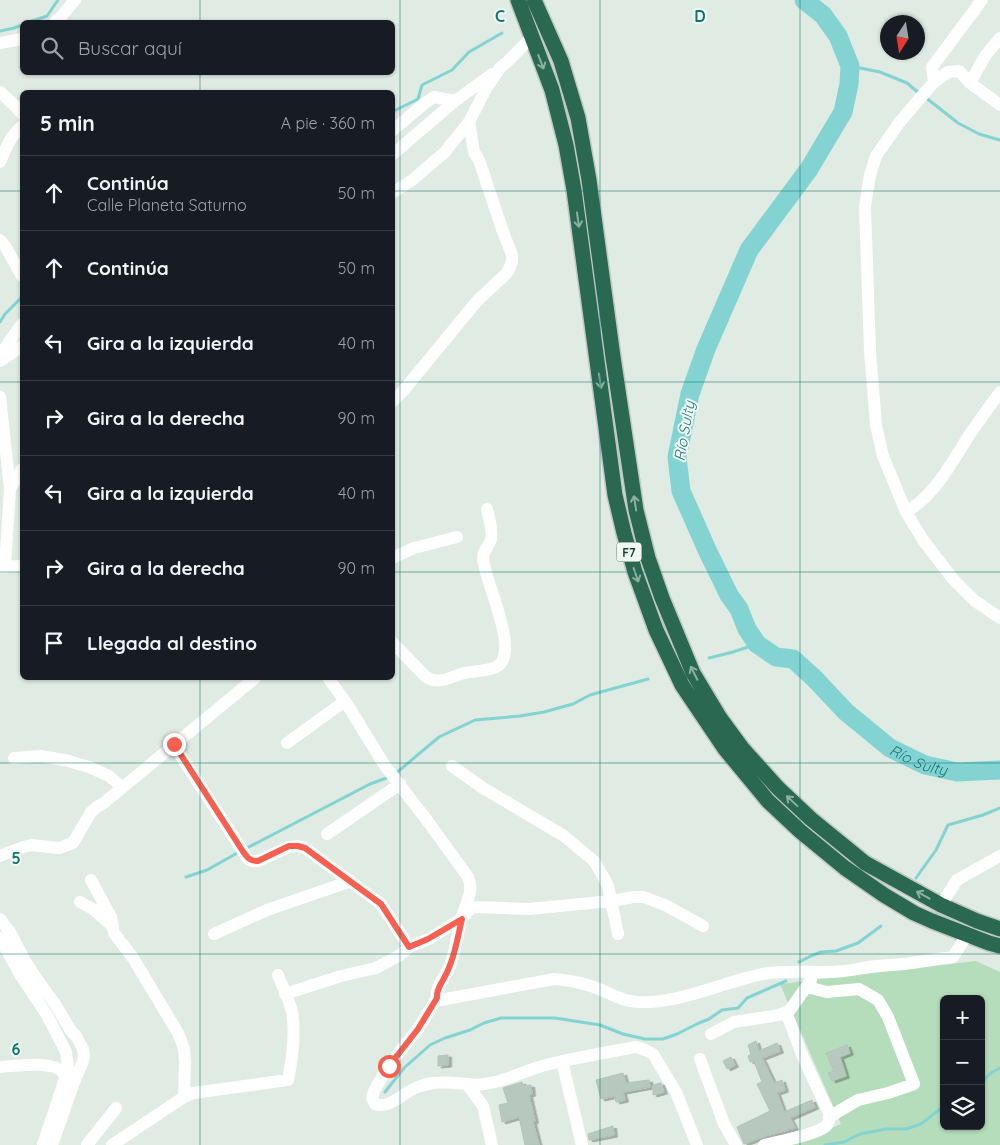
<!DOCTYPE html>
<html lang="es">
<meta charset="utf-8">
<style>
:root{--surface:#171b24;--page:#20242c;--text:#f1f3f6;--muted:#9ea1a6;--line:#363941}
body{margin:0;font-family:Quicksand,sans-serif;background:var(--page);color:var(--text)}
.controls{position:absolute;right:15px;bottom:15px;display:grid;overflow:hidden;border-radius:8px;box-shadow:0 1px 4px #0004}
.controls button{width:45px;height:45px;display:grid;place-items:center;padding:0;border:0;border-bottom:1px solid var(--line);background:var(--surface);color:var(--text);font:25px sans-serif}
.compass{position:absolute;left:880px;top:15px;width:45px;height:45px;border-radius:50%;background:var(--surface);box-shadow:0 1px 4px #0004;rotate:192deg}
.stop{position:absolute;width:15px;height:15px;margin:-11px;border:4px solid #f75f50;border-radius:50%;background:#fff}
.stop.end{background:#f75f50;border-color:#fff;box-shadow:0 1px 5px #0008}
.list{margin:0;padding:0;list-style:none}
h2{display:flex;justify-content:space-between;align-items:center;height:65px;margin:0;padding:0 20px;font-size:21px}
h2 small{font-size:16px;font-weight:400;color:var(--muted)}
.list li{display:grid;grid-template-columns:32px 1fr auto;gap:15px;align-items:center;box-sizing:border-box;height:75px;padding:0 20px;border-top:1px solid var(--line)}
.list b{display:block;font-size:19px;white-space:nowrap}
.list p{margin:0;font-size:16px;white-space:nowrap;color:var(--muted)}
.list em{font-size:16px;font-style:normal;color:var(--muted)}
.icon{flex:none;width:28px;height:28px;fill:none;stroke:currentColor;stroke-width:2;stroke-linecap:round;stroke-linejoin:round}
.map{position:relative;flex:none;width:1000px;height:1145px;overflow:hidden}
.search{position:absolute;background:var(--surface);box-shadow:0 1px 4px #0004;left:20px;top:20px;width:375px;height:55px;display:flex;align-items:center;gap:12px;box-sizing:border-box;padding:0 18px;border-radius:8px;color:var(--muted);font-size:19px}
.panel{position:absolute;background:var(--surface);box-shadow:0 1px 4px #0004;left:20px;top:90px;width:375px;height:590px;border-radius:8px}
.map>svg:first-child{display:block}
.green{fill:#b6ddbb;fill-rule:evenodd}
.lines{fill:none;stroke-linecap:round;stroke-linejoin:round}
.stream{stroke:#84d3d3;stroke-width:3}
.river{stroke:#84d3d3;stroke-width:19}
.building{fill:#b7c8bf;stroke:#b1c4b9;filter:url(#shadow)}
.highway-casing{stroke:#c0c8c5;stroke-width:18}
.minor{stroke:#fff;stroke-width:12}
.highway{stroke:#2a6852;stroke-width:15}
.oneway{stroke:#8cb0a2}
.route{stroke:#f75f50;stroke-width:6}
.grid{fill:none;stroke:#0f766e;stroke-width:1;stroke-opacity:0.55}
.labels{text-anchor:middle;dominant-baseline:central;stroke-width:4;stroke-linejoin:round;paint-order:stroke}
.shield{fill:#eff7f2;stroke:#5d736a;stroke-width:1}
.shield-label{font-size:12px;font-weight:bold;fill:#1f3b2f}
.water-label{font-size:15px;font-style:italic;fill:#187879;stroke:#eff7f2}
.grid-label{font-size:16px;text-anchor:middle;font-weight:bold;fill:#0f766e;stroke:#eff7f2;stroke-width:4;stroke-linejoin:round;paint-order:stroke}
</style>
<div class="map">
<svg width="1000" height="1145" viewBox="0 0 1000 1145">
<defs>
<filter id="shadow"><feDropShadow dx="3.5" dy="2" stdDeviation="0" flood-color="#0004"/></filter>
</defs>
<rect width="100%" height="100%" fill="#dfebe3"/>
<path class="green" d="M976,961L1000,972V1145H791L841,1124L780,984ZM944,999H981V1126H944Z"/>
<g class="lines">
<path class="stream" d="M29,22L47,16L58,0
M0,31L14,28L22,25
M850,66L880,72L907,83L920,94
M925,97L958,123L979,134L1000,140
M392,112L418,99L422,85L452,70L469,52L502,33
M0,322L5,314L22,297
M709,658L733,652L757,644
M395,774L439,737L475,720L520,716L544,712L573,704L590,695L648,679
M245,849L370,784L389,777
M186,877L207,870L239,852
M916,878L936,850L948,825L983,815L1000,808
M799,962L811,956L821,952L836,951L858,943L881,926
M981,1083L992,1072L1000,1068
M385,1092L404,1068L430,1045L445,1038L470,1030L484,1023L501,1018H555L600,1025L623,1034L645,1039H663L677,1034L699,1023L709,1019L722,1010L738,1008L747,998L786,981
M825,1145L844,1142L860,1134L886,1129H906L921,1124L944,1106"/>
<path class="river" id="s1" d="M804,0L823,15L838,36L850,66L849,84L843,112L809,169L749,250L706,349L690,394L677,457L681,491L708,552L729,595L739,609L747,629L757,644L776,657L793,659L814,678L846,712L890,748L925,765L957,772L1000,770"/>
</g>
<path class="building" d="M756,1041L759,1051L777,1043L780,1051L762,1058L774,1083L782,1080L785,1090L777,1093L784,1112L812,1100L815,1107L790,1118L795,1128L762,1137L744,1144L737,1127L770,1111L757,1084L762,1082L754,1061L750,1062L748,1056L751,1054L748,1045Z
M847,1045L850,1053L840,1057L846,1076L832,1081L828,1073L834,1071L826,1053Z
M448,1055V1065L438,1066V1056Z
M731,1057L735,1065L727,1069L723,1061Z
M623,1073L626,1083L649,1080L650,1087L623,1092L625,1100L616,1102L615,1096L601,1099L596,1080Z
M522,1082L523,1086L531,1085L532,1094L529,1095L535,1121L533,1122L539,1145H525L519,1117L502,1122L499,1105L508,1103L503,1088Z
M661,1083L664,1092L653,1095V1085Z
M613,1126L614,1135L589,1140L588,1134Z"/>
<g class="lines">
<g class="highway-casing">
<path id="highway" d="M518,0L552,90L566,145L574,190L615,495L624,533L635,572L656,630L682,685L725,749L768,801L800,831L845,868L884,895L914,913L932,921L989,943L1000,946
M534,0L561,61L578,118L589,180L613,357L636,510L648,558L662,598L693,673L720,718L742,748L778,788L811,819L865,863L941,905L977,921L1000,929"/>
</g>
<path class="minor" d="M55,22L60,18L75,0
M0,43L22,39
M934,82L932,67L982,0
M970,83L985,56L1000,38
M0,92L14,105L22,114
M1000,105L970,83L959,71L948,72L934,82L927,90L899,123L876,156L870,175L865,206L870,351L876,425L883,456L906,512L923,540L953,579L975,601L1000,618
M392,131L425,103L434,97L455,101
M392,155L455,101L492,74
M0,162C6,148 10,136 22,126
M392,193L411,181L444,153L469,122L487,87L500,68L507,62L532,37
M0,240L5,246L22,276
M0,356L18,329L22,324
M0,361L22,346
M0,397L10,489L5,566
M392,402L403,391L477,301L506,274L510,267L512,261V255L502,229L479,160L474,152L469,122
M10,489L22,469
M906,512C934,496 951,464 968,437C978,422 989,407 1000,392
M392,558L414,548L457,537
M0,567L22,566
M392,642L425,676C438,686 450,677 464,673C474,671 490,671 498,666C519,651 487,585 484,564C481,548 488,551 491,539C493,530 489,518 487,509
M328,678L345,701L385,766L426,819L468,877C470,882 471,886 470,892C468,902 463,911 461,921C457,936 455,952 450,966C446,976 435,987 437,998L418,1029L389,1065L381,1079L374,1091L372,1098L375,1104C389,1109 401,1095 413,1089C417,1087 423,1085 428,1084C441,1081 454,1083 467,1084L483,1106L492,1145
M287,743L345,701
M173,744L248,859L252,861H258L289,847L298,846L305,848L381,904L409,947
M14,758L40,756L65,760L89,767L109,776L122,787
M452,766L483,788L564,836L594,861L604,878L608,886L618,934
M327,834L400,784
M0,856L23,847L32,845L59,848L73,843L91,812L97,807L105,802L255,678
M91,880L111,917L114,933L133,958L178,1033L184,1049L185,1061L184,1097
M80,902L93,909L110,924
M941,905L957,880L1000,856
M0,919L10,932L24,959L38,981L55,1004L71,1031L76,1036L83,1049L84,1056L82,1064L74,1082L52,1145
M214,934L267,910L351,881
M0,938L21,976L47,1015L66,1052L68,1066L65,1079L43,1145
M807,987L827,992L859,989L878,1000L888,1017L914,1084L888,1093L858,1100L829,1117
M285,994L341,976L376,968L400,955L409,947L429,939L461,919L472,907L529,909L611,901L634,897H644L667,906L703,926
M437,998L441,1000L446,999L554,979C566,980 579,982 591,986C607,991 620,1001 637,1002C681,1004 722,982 763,974C790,969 817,974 843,971C855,970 866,967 877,966C886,965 895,965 904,964C920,962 936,959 953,957L967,935
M711,1034L734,1022L779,1015L790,1010L811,980
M700,1059L724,1124L736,1145
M562,1061L582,1145
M0,1067C13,1066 53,1060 62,1072C64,1073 65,1077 65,1079
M467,1084C492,1088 518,1073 542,1066C569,1059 597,1054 625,1049L636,1047L645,1050L653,1054L676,1092L697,1145
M87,1145L116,1108
M112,1145L184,1097L193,1093L288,1080C292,1060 296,1033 292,1012C290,1001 282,986 278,975
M764,1145C777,1142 820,1134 827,1125C830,1121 830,1118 829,1113L802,1055L786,1012"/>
<use href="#highway" class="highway"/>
</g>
<defs><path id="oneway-shaft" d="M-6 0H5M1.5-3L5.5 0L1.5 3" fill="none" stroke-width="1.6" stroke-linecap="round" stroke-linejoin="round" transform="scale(1.25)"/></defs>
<g class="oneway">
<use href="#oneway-shaft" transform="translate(541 62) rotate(69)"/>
<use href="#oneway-shaft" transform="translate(578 220) rotate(82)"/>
<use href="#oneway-shaft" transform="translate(600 381) rotate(82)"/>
<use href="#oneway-shaft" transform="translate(635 503) rotate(-99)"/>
<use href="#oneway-shaft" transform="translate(636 575) rotate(71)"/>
<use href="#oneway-shaft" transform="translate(694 673) rotate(-117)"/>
<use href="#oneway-shaft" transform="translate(792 801) rotate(-137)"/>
<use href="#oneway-shaft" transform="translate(923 895) rotate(-151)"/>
</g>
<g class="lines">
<path class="route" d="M174,744L242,850C247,857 249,861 258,861L289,846H298L305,848L381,904L409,947L428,939L462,919C457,940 454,961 443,980C440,986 436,991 437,998L418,1029L389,1066"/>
</g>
<path class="grid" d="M200,0V22M400,0V1145M600,0V1145M800,0V1145M200,72V92M0,191H22M392,191H1000M0,382H22M392,382H1000M0,572H22M392,572H1000M200,678V1145M0,763H1000M0,954H1000"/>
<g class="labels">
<rect class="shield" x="616.5" y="542.5" width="25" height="19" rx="4"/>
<g class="shield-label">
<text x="629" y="552">F7</text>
</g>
<g class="water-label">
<text transform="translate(684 431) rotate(-80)">Río Sulty</text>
<text stroke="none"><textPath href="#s1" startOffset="925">Río Sulty</textPath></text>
</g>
</g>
<g class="grid-label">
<text x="500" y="22">C</text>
<text x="700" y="22">D</text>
<text x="16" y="864">5</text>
<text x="16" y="1055">6</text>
</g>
</svg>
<div class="controls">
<button>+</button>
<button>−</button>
<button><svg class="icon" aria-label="layers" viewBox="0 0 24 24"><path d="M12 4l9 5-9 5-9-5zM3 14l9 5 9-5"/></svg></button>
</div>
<svg class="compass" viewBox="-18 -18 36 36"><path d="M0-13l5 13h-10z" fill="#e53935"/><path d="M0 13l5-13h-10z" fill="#9ea1a6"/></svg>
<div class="stop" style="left:389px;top:1066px"></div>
<div class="stop end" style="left:174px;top:744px"></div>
<div class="search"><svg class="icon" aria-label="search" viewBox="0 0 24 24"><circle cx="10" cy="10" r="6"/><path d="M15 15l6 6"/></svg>Buscar aquí</div>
<section class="panel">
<h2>5 min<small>A pie · 360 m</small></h2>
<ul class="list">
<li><svg class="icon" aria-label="ahead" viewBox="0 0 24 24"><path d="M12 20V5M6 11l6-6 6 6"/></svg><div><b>Continúa</b><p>Calle Planeta Saturno</p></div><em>50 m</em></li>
<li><svg class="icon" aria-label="ahead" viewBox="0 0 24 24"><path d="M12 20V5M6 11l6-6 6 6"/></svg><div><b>Continúa</b></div><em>50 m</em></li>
<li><svg class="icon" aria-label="left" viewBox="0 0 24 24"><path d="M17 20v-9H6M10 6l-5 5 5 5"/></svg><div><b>Gira a la izquierda</b></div><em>40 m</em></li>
<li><svg class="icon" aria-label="right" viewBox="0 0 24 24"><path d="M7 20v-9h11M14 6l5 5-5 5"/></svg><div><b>Gira a la derecha</b></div><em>90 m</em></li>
<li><svg class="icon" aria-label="left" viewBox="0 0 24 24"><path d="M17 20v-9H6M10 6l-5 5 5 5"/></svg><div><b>Gira a la izquierda</b></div><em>40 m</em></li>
<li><svg class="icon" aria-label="right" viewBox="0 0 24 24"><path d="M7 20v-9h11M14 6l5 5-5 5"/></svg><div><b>Gira a la derecha</b></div><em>90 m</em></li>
<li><svg class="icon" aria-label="arrive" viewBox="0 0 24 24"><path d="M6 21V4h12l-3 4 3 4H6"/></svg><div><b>Llegada al destino</b></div></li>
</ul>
</section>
</div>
